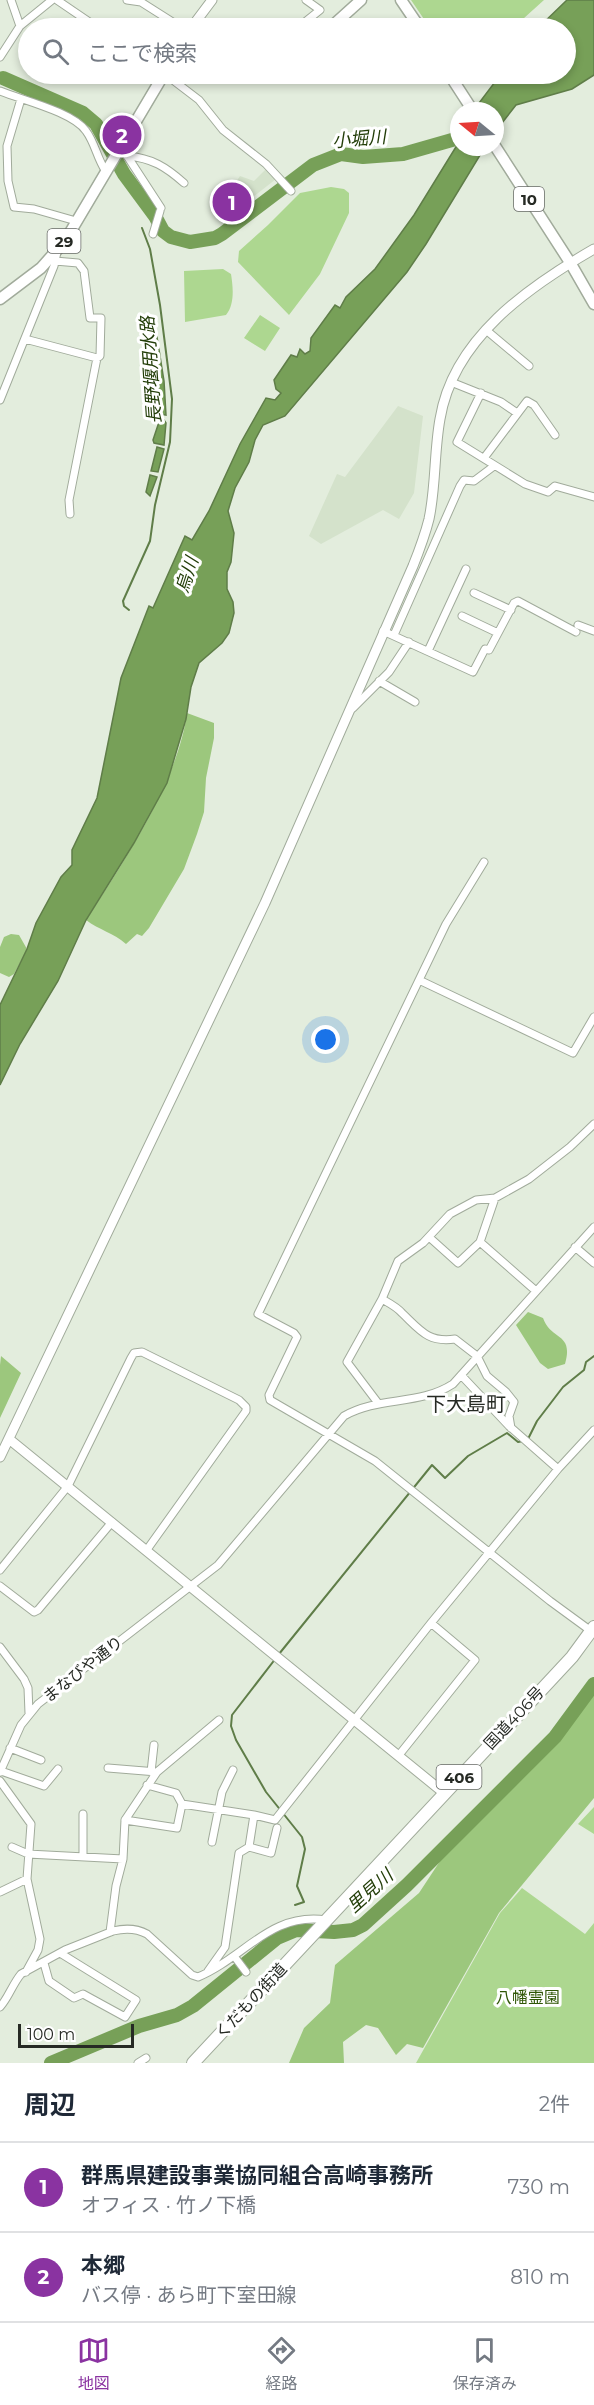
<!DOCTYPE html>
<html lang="ja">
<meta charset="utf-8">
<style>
:root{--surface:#fff;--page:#f2f2f3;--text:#1f2937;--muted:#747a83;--line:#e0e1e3;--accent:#8a33a1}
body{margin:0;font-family:Montserrat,"Noto Sans JP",sans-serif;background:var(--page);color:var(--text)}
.compass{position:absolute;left:450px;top:102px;width:54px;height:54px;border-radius:50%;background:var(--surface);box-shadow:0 3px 9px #0003;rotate:288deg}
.scale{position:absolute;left:18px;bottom:15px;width:116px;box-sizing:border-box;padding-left:6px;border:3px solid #262a24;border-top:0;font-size:16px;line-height:21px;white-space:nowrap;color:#262a24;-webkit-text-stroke:4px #fff;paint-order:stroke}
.you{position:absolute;left:326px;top:1040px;width:21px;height:21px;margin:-15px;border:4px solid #fff;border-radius:50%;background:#1a73e8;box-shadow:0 0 0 9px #1a73e833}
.badge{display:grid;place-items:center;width:39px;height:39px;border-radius:50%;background:var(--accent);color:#fff;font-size:20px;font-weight:700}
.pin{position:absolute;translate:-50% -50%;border:3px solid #fff;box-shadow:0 2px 6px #0006}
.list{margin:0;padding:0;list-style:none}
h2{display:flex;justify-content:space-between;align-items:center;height:78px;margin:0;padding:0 24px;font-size:26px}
h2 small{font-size:20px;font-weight:400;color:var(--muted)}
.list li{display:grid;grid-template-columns:39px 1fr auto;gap:18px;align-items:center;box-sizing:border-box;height:90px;padding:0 24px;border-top:2px solid var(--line)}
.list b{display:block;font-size:22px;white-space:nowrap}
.list p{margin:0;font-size:20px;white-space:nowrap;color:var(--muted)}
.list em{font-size:20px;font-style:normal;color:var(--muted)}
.icon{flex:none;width:33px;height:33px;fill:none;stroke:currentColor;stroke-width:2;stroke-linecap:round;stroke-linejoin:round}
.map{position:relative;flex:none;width:594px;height:2063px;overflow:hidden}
.search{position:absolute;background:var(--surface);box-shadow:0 3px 9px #0003;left:18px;right:18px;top:18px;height:66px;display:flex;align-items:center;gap:15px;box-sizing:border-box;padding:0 21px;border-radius:33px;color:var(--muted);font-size:22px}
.sheet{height:258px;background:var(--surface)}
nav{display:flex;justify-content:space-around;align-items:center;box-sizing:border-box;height:84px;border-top:2px solid var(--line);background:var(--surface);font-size:16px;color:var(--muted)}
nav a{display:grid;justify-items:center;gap:3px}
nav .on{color:var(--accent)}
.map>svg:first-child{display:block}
.built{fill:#d4e2cb}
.green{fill:#add790}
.forest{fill:#9cc77d}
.water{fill:#77a058;stroke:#5f7d48;stroke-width:1.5}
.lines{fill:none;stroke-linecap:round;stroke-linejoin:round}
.stream{stroke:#5f7d48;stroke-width:2}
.river{stroke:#77a058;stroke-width:14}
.street-casing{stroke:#a1ab9b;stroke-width:9}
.secondary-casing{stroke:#a1ab9b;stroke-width:11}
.primary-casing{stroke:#a1ab9b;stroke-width:13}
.highway-casing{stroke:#a1ab9b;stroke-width:14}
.street{stroke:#fff;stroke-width:7}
.secondary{stroke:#fff;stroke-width:9}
.primary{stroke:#fff;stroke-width:10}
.highway{stroke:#fff;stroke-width:12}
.labels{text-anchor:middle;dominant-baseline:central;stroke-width:6;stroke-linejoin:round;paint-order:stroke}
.shield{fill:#fff;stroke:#676a66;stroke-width:1.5}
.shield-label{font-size:15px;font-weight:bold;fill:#262a24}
.street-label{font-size:16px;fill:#262a24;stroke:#fff}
.park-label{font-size:16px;fill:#305706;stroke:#fff}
.water-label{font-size:18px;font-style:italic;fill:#233e09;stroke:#fff}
.quarter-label{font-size:20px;fill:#262a24;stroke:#fff}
</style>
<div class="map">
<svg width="594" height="2063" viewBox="0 0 594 2063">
<rect width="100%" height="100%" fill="#e3eddd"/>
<path class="built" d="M267,168L276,179L235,211L224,200L240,176L254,181Z
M398,406L423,416L414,493L399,519L383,510L321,544L309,536L337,474L345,477Z"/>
<path class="green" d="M411,0H544L513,28H430Z
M331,187L344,189L349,193V213L320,274L289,315L238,262L239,251L268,225L300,193Z
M223,269L231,274C233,287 235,304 226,315L185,322L184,271Z
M260,315L280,328L265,351L244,338Z
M594,1807V1834L578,1824Z
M522,1888L585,1934L594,1923V2063H416L500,1913Z"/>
<path class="forest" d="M187,713L214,723V738L206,778L204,812L197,834L184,869L149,928L142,936L137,934L126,944C114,933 99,930 86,920C123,863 178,781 187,713Z
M11,934L19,935L27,949L14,974L9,977L0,973V947L4,937Z
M528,1312L543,1318C551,1341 574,1332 565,1364L548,1369L540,1363L516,1325Z
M1,1356L21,1373L0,1418V1365Z
M594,1687V1798L499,1913L423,2048L407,2044L396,2055L378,2028L366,2025L343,2042L344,2063H289L304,2028L330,2003L335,1965L419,1893L448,1849L496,1805L554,1742Z"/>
<path class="water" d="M567,0H594V75L572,89L516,105L495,132V111H473L501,74H566V28H538Z
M459,142V147H485L426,244L407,272L285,416L263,425L255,440L249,462L235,488L228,511L234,533L231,562L227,572V589L233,602L234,613L229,633L222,643L199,663L191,687L186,719L167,783L134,843L86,920L58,981L20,1044L0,1085V1005L27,949L36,923L61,877L72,865V850L97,798L121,678L149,606L153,608L185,536L192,540L209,511L240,444L266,398L275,400L281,393L276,389L274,380L291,355L297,357L300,349L305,354L310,351L311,338L335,305L340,308L346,297L375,269L414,215Z
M157,337L164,381L166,415L149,412L150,381L146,339Z
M160,419L164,420L166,423L164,445L154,443L153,440Z
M157,447L164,449L158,472L151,471Z
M150,475L157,477L150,496L146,492Z"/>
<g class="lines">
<path class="stream" d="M0,77L3,78
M129,610L124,606L123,601L150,541L155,505L170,442L172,399L160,305L150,249L142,228
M528,1439L537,1421L563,1387L584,1370L586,1362L594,1356
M279,1654L432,1465L445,1478L468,1456L507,1433L518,1442L523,1441
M276,1658L232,1715L231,1726L236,1740L266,1792L302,1837L305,1849L297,1886L304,1902L295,1905"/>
<path class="river" d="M3,78L83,113L96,124L124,174L155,216L163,231L171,237L190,242L215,238L222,234L313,165L341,154L363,157L403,154L459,138
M51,2063L139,2026L177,2015L193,2006L277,1938L296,1930L334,1932L353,1930L363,1925L407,1885L555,1737L594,1684"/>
<g class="street-casing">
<path id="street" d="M11,0L20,26
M57,0L98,28
M127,0L141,2L182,28
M306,28L305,22L320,10L306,0
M0,57L20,26L52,0
M165,74L199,100L223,130L266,164L291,191
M0,91C22,100 73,112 86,131C95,143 97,158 105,170
M21,99L7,146L8,181L14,207L34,209L76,221
M120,145L161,208
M127,156C152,158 166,167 184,183
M153,234L160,211
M55,261L78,263L84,271L90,318H101L100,356L97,358
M486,330L529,366
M25,339L97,358L69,500L70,514
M451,382L501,402L517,413
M481,393L457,442L525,484L548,492L555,486L594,497
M0,400L54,266L57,252
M484,458L527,401L534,405L555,435
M474,593L511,610
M462,616L498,633
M578,625L594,631
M383,631L473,672L485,649L489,650L514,603L518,601L576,632
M394,635L460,486L464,480L474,481L494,466
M428,651L466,569
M379,681L415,702
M353,708L389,672L409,642
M484,862L446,924L258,1314L294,1333L297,1337L269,1395L270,1400L375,1461L550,1601L591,1631
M419,980L573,1053L594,1017
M429,1237L458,1263L480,1242L495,1198
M480,1242L536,1291
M575,1247L594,1263
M382,1299C389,1303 397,1307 402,1313C420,1330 428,1343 455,1339L477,1356L487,1376L506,1392L514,1402L509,1416L511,1428
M461,1375L509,1426L558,1469
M378,1403L347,1362L382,1299L398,1261L423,1243L450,1214L476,1200L495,1198L529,1179L570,1147L594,1124
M0,1570L68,1486L131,1358L134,1353L142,1352L239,1400L246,1407V1411L146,1551
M0,1586L34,1612L38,1610L112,1522
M0,1647L24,1679L28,1688L29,1713
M10,1748L41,1760
M399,1755L475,1660L431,1623
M108,1768L157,1772L125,1820
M1,1771L44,1786L58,1769
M0,1772L21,1725L38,1704L218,1565L344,1416C379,1396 419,1406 453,1384L594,1227
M151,1772L154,1745
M157,1772L219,1720
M0,1781L31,1824L27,1879L40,1939L38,1950L26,1972
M147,1785L176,1793L182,1804
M83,1814V1857
M212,1842L222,1792L233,1770
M12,1847L28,1854L123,1859L125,1820L177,1828L182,1804L254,1815
M249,1847L271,1853L277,1828
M0,1892L27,1879
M110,1932L116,1886L123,1859
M234,1956L246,1972
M44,1963L49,1981L74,1998L83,1994L125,2017L136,2000L60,1953
M208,1971L225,1947L239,1853L249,1847L254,1815L275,1820L431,1623L558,1469L594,1430
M0,2007C9,1997 12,1985 21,1974L65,1950L113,1931C125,1928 136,1928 147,1934L192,1975L198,1977C244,1958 270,1912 326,1920
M138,2063L146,2058"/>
</g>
<g class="secondary-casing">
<path id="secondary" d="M191,28L212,0
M9,1439L444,1793
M0,1457L265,903L413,566C419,551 425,535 429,519C436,486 434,452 440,419C453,339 528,287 594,249"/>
</g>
<g class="primary-casing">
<path id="primary" d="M401,0L420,28
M330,28L361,0
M233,74L257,77L271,74
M449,74L473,111
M495,146L571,264L594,304
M0,299L41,268L65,241L164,74"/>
</g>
<g class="highway-casing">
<path id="highway" d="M193,2063L532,1700L572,1657L594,1627"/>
</g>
<use href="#street" class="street"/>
<use href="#secondary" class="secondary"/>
<use href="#primary" class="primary"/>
<use href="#highway" class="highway"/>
</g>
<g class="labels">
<g class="shield">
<rect x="514" y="187" width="30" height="24" rx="4.5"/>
<rect x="47.5" y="229" width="33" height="24" rx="4.5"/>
<rect x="436.5" y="1765" width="45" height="24" rx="4.5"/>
</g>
<g class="shield-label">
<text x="529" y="199">10</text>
<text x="64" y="241">29</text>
<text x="459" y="1777">406</text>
</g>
<g class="street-label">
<text transform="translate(83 1669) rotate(-38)">まなびや通り</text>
<text transform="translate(514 1718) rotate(-47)">国道406号</text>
<text transform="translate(251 2001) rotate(-47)">くだもの街道</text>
</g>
<g class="park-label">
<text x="528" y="1997">八幡霊園</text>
</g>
<g class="water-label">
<text transform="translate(359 139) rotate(-5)">小堀川</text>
<text transform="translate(151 370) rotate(-94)">長野堰用水路</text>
<text transform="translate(187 575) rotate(-72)">烏川</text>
<text transform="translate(370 1891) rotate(-42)">里見川</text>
</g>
<g class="quarter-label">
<text x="466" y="1404">下大島町</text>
</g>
</g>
</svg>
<svg class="compass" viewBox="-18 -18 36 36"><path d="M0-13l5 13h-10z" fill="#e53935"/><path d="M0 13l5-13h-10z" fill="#747a83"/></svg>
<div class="scale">100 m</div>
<div class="you"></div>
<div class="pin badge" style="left:232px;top:202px">1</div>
<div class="pin badge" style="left:122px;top:135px">2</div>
<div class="search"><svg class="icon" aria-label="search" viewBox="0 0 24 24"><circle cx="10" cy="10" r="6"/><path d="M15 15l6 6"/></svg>ここで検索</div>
</div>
<section class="sheet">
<h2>周辺<small>2件</small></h2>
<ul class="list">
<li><span class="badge">1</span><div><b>群馬県建設事業協同組合高崎事務所</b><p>オフィス · 竹ノ下橋</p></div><em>730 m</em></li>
<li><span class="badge">2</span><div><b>本郷</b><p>バス停 · あら町下室田線</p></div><em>810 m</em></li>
</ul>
</section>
<nav>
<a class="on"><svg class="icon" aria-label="map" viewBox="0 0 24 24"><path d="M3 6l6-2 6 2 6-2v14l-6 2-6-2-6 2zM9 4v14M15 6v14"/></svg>地図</a>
<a><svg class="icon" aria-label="directions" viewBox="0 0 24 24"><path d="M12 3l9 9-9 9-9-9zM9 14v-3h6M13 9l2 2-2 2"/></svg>経路</a>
<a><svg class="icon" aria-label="saved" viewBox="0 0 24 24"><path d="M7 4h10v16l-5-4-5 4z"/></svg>保存済み</a>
</nav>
